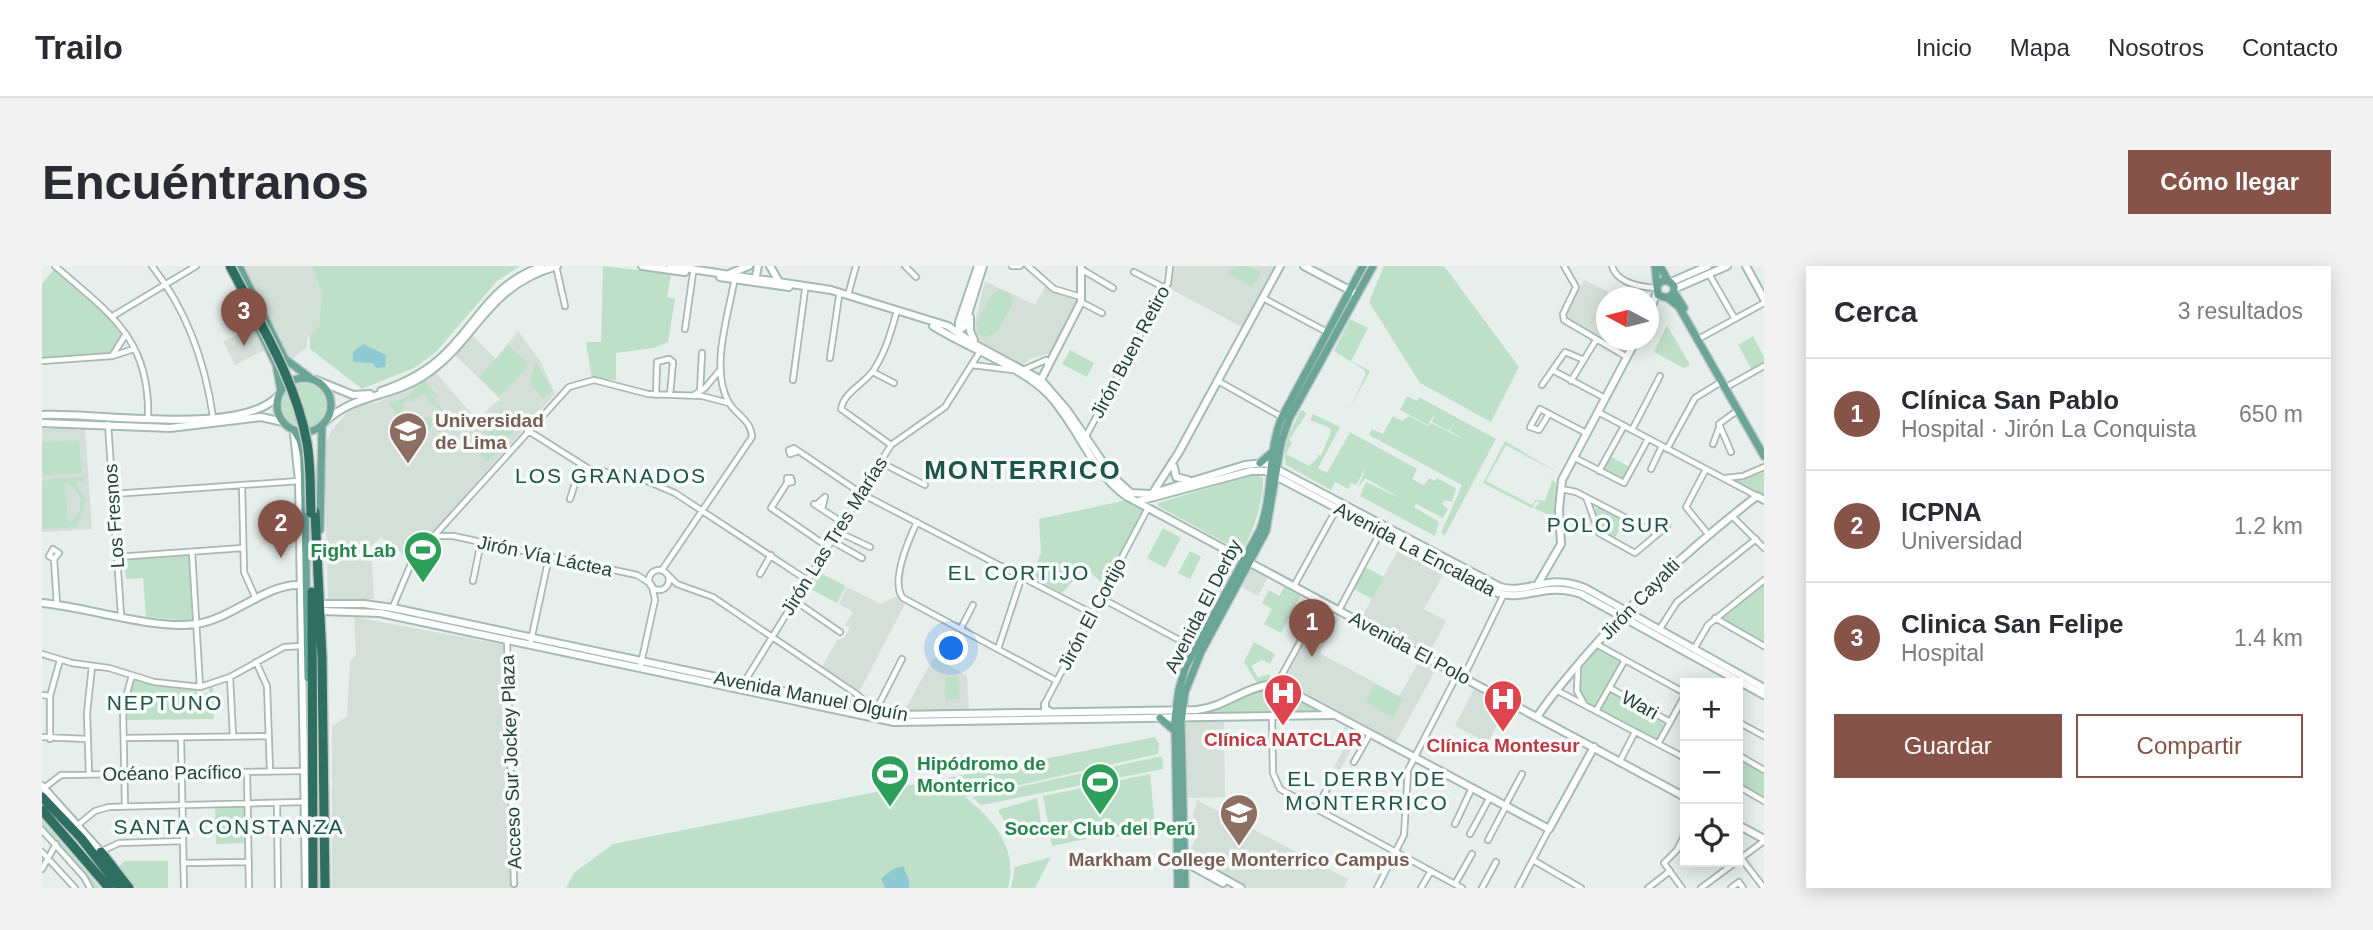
<!DOCTYPE html>
<html lang="es">
<meta charset="utf-8">
<style>
:root{--surface:#fff;--page:#f2f2f3;--text:#2b2b33;--muted:#7c7c81;--line:#e1e1e2;--accent:#855347}
body{margin:0;font-family:Arial,sans-serif;background:var(--page);color:var(--text)}
.controls{position:absolute;right:21px;bottom:21px;display:grid;overflow:hidden;border-radius:0px;box-shadow:0 4px 18px #0003}
.controls button{width:63px;height:63px;display:grid;place-items:center;padding:0;border:0;border-bottom:2px solid var(--line);background:var(--surface);color:var(--text);font:35px sans-serif}
.compass{position:absolute;left:1554px;top:21px;width:63px;height:63px;border-radius:50%;background:var(--surface);box-shadow:0 4px 18px #0003;rotate:277deg}
.you{position:absolute;left:910px;top:383px;width:24px;height:24px;margin:-18px;border:5px solid #fff;border-radius:50%;background:#1a73e8;box-shadow:0 0 0 10px #1a73e833}
.badge{display:grid;place-items:center;width:46px;height:46px;border-radius:50%;background:var(--accent);color:#fff;font-size:23px;font-weight:700}
.pin{position:absolute;translate:-50% -58px;filter:drop-shadow(0 2px 4px #0008)}
.pin::after{content:'';position:absolute;top:37px;width:24px;height:21px;background:inherit;clip-path:polygon(0 0,100% 0,50% 100%)}
.list{margin:0;padding:0;list-style:none}
h2{display:flex;justify-content:space-between;align-items:center;height:91px;margin:0;padding:0 28px;font-size:30px}
h2 small{font-size:23px;font-weight:400;color:var(--muted)}
.list li{display:grid;grid-template-columns:46px 1fr auto;gap:21px;align-items:center;box-sizing:border-box;height:112px;padding:0 28px;border-top:2px solid var(--line)}
.list b{display:block;font-size:26px;white-space:nowrap}
.list p{margin:0;font-size:23px;white-space:nowrap;color:var(--muted)}
.list em{font-size:23px;font-style:normal;color:var(--muted)}
.actions{display:flex;gap:14px;padding:21px 28px}
.actions a{flex:1;padding:16px 0;border:2px solid var(--accent);border-radius:0px;text-align:center;font-size:24px;color:var(--accent)}
.actions .main{background:var(--accent);color:#fff}
.icon{flex:none;width:38px;height:38px;fill:none;stroke:currentColor;stroke-width:2;stroke-linecap:round;stroke-linejoin:round}
.map{position:relative;flex:none;width:1722px;height:622px;overflow:hidden;border-radius:0px}
header{display:flex;align-items:center;gap:42px;box-sizing:border-box;height:98px;padding:0 35px;background:var(--surface);border-bottom:2px solid var(--line)}
header strong{font-size:33px}
nav{display:flex;gap:38px;margin-inline-start:auto;font-size:24px}
.intro{display:flex;align-items:center;justify-content:space-between;box-sizing:border-box;height:168px;padding:0 42px}
h1{margin:0;font-size:49px}
.button{padding:18px 32px;border-radius:0px;background:var(--accent);color:#fff;font-size:24px;font-weight:700}
main{display:flex;gap:42px;padding:0 42px}
aside{flex:1;background:var(--surface);border-radius:0px;box-shadow:0 4px 18px #0003}
.map>svg:first-child{display:block}
.built{fill:#d4dfda}
.green{fill:#bfe0c8;fill-rule:evenodd}
.water{fill:#8ec9d4}
.lines{fill:none;stroke-linecap:round;stroke-linejoin:round}
.street-casing{stroke:#a8b8b2;stroke-width:8}
.secondary-casing{stroke:#a4bbb3;stroke-width:10}
.primary-casing{stroke:#c2cac8;stroke-width:10}
.highway-casing{stroke:#c2cac8;stroke-width:12}
.street{stroke:#fff;stroke-width:4.5}
.secondary{stroke:#fff;stroke-width:6}
.primary{stroke:#6aa596;stroke-width:7}
.highway{stroke:#2f6f62;stroke-width:9}
.highway-bridge-casing{stroke:#c2cac8;stroke-width:12;stroke-linecap:butt}
.highway-bridge{stroke:#2f6f62;stroke-width:9}
.labels{text-anchor:middle;dominant-baseline:central;stroke-width:7;stroke-linejoin:round;paint-order:stroke}
.street-label{font-size:19px;fill:#24423a;stroke:#f7fbf9}
.education-label{font-size:19px;font-weight:bold;fill:#785e54;stroke:#f7fbf9;text-anchor:start}
.leisure-label{font-size:19px;font-weight:bold;fill:#27864d;stroke:#f7fbf9;text-anchor:end}
.health-label{font-size:19px;font-weight:bold;fill:#be3a42;stroke:#f7fbf9}
.neighbourhood-label{font-size:21px;letter-spacing:2px;fill:#1f5548;stroke:#f7fbf9}
.district-label{font-size:26px;font-weight:bold;letter-spacing:2px;fill:#1f5548;stroke:#f7fbf9}
</style>
<header>
<strong>Trailo</strong>
<nav><a>Inicio</a><a>Mapa</a><a>Nosotros</a><a>Contacto</a></nav>
</header>
<div class="intro"><h1>Encuéntranos</h1><a class="button">Cómo llegar</a></div>
<main>
<div class="map">
<svg width="1722" height="622" viewBox="0 0 1722 622">
<rect width="100%" height="100%" fill="#e6efeb"/>
<path class="built" d="M198,0H270L280,28L277,60L265,74V81L251,93L247,95Z
M1132,0H1233L1200,61L1127,22Z
M1542,14L1577,31L1564,32V73L1523,52Z
M943,15L993,39L1004,19L1015,28L1035,34L1011,86L987,93L981,99L935,74L931,64Z
M211,62L223,84L193,99L181,75Z
M476,65L499,96L513,128L367,293L339,271L320,289L330,294L332,333H286L282,184L289,165L310,141L337,136L393,106L438,157L446,143L458,133L413,89L429,68L454,93Z
M43,160L50,263L0,266V163Z
M1357,282L1402,307L1382,343L1404,355L1387,388L1320,351Z
M1210,302L1226,311L1216,330L1200,321Z
M805,321L838,338L855,330L863,338L817,426L780,401L795,374L802,372L808,362L803,359L811,346L797,338Z
M1281,343L1297,352L1278,387L1357,430L1378,394L1394,403L1354,476L1242,415Z
M312,351L468,380L475,622H290V460L305,451L308,395L314,389Z
M892,391L925,410L927,446L861,447Z
M1432,423L1465,439L1446,477L1413,460Z
M1144,456H1182L1183,531L1145,532Z
M1303,461L1317,469L1298,504L1292,501L1303,481L1295,476Z
M1155,534L1306,613L1302,622H1207L1145,590L1154,572L1149,569L1155,556L1150,553Z"/>
<path class="green" d="M270,0H478L455,15L394,86L372,102L320,123L268,83V70L277,60L280,28Z
M561,0L629,8L625,31L633,33L626,76L612,82L574,87V114L550,113L544,76H559Z
M1192,0H1206L1219,7L1211,21L1187,8Z
M1342,0H1402L1477,101L1449,156L1378,117L1327,36Z
M13,2L76,60L80,71L68,89L0,94V18Z
M958,23L968,27L971,37L955,66L943,72L937,69L934,59L949,29Z
M1308,53L1326,62L1309,95L1328,105L1307,144L1324,108L1322,104L1292,85Z
M1625,59L1648,99L1642,102L1612,86Z
M1711,70L1722,91V97L1710,104L1696,79Z
M466,79L487,99L457,131L437,111Z
M1028,84L1052,97L1045,111L1020,98Z
M493,95L511,125L501,131L488,119Z
M386,111L383,115L397,132L388,128L403,147L380,169L382,151L393,153L395,140L387,138L384,128L372,132L373,136L362,135L360,148L371,150L369,165L346,138L366,130Z
M240 139a22 22 0 1 1 44 0a22 22 0 1 1-44 0Z
M1365,130L1375,135L1377,131L1454,173L1403,269L1399,267L1420,219L1327,169L1330,163L1341,168L1351,150L1360,155L1367,150L1386,160L1389,157L1425,175L1408,165L1412,157L1407,165L1390,156L1393,147L1386,159L1358,144Z
M459,144L477,160L445,196L431,177L444,169L442,164Z
M1259,144L1265,147L1247,174L1250,176L1244,188L1267,200L1276,191L1274,188L1279,190L1289,166L1288,162L1268,154L1271,148L1298,161L1276,202L1285,207L1308,166L1375,203L1370,213L1382,219L1387,212L1393,215L1395,212L1414,222L1410,236L1403,234L1400,238L1406,243L1401,252L1374,238L1372,241L1397,256L1393,270L1318,230L1324,216L1360,233L1323,212L1316,222L1324,201L1314,219L1309,217L1306,223L1293,216L1289,224L1244,199C1239,182 1251,159 1259,144Z
M37,174L40,207L0,210V176Z
M1463,175L1518,208L1464,179L1444,215L1490,239L1493,234L1503,235L1510,215L1506,212L1514,216L1515,261L1509,258L1511,251L1492,242L1498,237L1494,235L1490,242L1441,217Z
M1566,189L1591,203L1584,215L1557,205Z
M1722,203V232L1688,214L1704,211Z
M1213,208L1221,212C1221,239 1212,262 1200,286L1116,240V237Z
M43,210V215L33,216L44,234L35,261L0,263V219L21,217L0,218V214ZM23,217C43,224 44,246 26,256Z
M1085,234L1102,244L1062,319L1043,301L1020,327L989,310L999,287L997,253Z
M1558,241L1582,254L1573,272L1556,263L1553,243Z
M1121,262L1139,272L1123,302L1105,292Z
M1148,285L1159,291L1148,313L1136,307Z
M147,289L150,355L104,351L101,312L84,313L83,302L78,299L77,293Z
M1323,301L1342,311L1330,333L1312,323Z
M776,306L804,320L795,337L767,322Z
M1722,317V377L1677,352Z
M1243,320L1259,329L1239,367L1222,358L1230,343L1220,337L1227,324L1237,330Z
M1212,376L1233,388L1228,398L1220,394L1209,400L1216,412L1227,408L1229,415L1215,417L1202,396Z
M1555,381L1579,394L1554,442C1525,423 1535,402 1555,381Z
M917,410L918,433L904,434L903,411Z
M91,412L155,424V427H167V420H171L172,453L82,454Z
M1333,418L1361,433L1351,452L1323,436Z
M1233,420L1278,446L1149,449L1196,429Z
M1568,425L1623,454L1616,474L1556,444Z
M1113,471L1117,478L1116,488L923,531C952,554 976,582 966,622H524L532,607L571,578Z
M1120,490L1121,503L939,539L930,531Z
M1696,491L1722,506V533L1696,520Z
M1108,508L1114,570L1054,571L1010,580L1001,530Z
M995,532L1001,567L972,572L956,544Z
M202,541L203,577L174,578L173,542Z
M0,553L58,622H51L31,594L0,562Z
M1009,591L993,622H969L973,601Z
M83,595H126V622H94L77,600Z"/>
<path class="water" d="M321,78L344,89L343,101L334,102L331,97L311,96V86Z
M861,600L867,614V622H843L839,613L851,603Z"/>
<g class="lines">
<g class="street-casing">
<path id="street" d="M13,0C67,47 109,73 106,153
M110,0C145,44 163,96 171,151
M514,0L523,40
M863,0L874,11
M970,0H978
M986,0L1012,23L1039,31
M1522,0L1534,21L1521,48L1522,54L1585,91
M1570,0C1575,17 1598,21 1615,22
M1039,3L1071,22
M1092,6L1123,22
M1667,8L1693,53
M806,29L814,0
M1221,32L1285,66
M1039,36L1060,47
M71,50L154,0
M643,63L651,7
M1660,71L1722,37
M70,90L84,68
M788,92L797,30
M0,95L70,90L92,83
M930,99L971,104
M981,104L1004,94L1006,100
M1512,105L1563,132
M831,106L852,117
M751,114L763,24
M1176,115L1240,151
M1529,115L1554,74
M1500,119L1523,86L1542,94
M1688,119L1722,100
M658,125L660,87
M614,129L615,96L627,93L631,96L628,129
M652,129L663,122L678,104
M1556,146L1715,230
M1507,148L1497,164L1488,161L1498,143L1544,167
M66,158L79,349
M485,164L547,203L598,212L633,227L765,314
M1590,164L1618,110
M1044,170L1126,17L1128,0
M1671,178L1677,162
M849,179L799,143C802,126 822,118 831,105C843,87 848,69 854,48
M1625,183L1653,132L1679,116
M754,186L748,188L747,184L752,182L820,228L1051,348
M1689,186L1677,158L1696,144
M1531,191L1582,217L1606,173
M840,197L883,219
M1609,203L1620,180
M1664,203L1644,241L1666,268
M1557,205L1582,160
M1683,212L1701,210L1722,201
M745,217V212H749L750,216L745,217L729,242L786,281
M200,219L202,306L214,333
M1519,223L1534,226L1615,268
M71,228L257,215
M1544,231L1557,267L1593,287L1625,260
M528,233L539,199
M772,238L801,257
M774,239L783,231L780,243
M1690,250L1722,282
M875,256C867,273 848,316 861,332L1015,415
M796,266L828,281
M393,270H411L595,309L609,318
M790,275L820,292
M150,286L158,421
M75,291L201,282
M12,293L7,290L11,283L17,287L12,293L15,339
M620,304L710,171C709,153 693,149 686,135C668,101 687,47 693,11
M607 314a10 10 0 1 1 20 0a10 10 0 1 1-20 0Z
M718,308L729,289
M626,309L635,318L671,331L813,427L834,444L833,452
M431,315L439,276
M1252,320L1295,242
M1059,332L1154,383
M752,334L798,366
M350,343L371,293L527,121L552,114L606,128L660,130L687,137
M1297,344L1339,265
M1673,352L1722,380
M919,362L931,339
M1617,364L1635,336L1714,273
M465,374L472,618
M1554,378L1643,427
M488,379L507,291
M956,383L980,310
M1652,383L1666,359L1722,314
M0,388L30,397L67,402L112,416L158,421L188,411L242,381L260,380
M214,396L225,420L228,505
M1536,400L1535,425L1542,438
M598,402L613,334L610,320
M188,411L191,470
M1235,418L1280,336
M1568,422L1628,456
M698,423L849,179L903,141L937,87
M1514,424L1643,492
M0,429L8,430
M1002,439L1106,242
M834,444L860,393
M1554,445L1583,394
M1230,450L1231,507L1238,523L1420,622
M1696,456L1722,470
M0,471L45,473
M82,472L227,470
M139,472L142,622
M8,473V430L18,394
M1616,478L1643,429
M1696,489L1722,504
M1578,495L1593,466
M1312,496L1328,468
M205,506L207,622
M47,509L45,447L50,400
M1696,520L1722,535
M2,522L19,509L262,505
M235,537L236,622
M83,540L81,442L90,409
M1463,540L1480,508
M1274,543L1293,508
M37,558L53,545L67,541L262,536
M1413,558L1430,522
M0,564L42,611L48,622
M1428,568L1448,531
M1446,574L1464,540
M60,585L77,577L141,575
M0,586L33,622
M1699,592L1722,622
M1699,592L1722,575
M1491,594L1539,622
M141,597L207,596
M0,603L14,578
M1413,618L1430,588
M1335,622L1362,569L1366,504L1413,413L1423,408L1462,328
M1379,622L1389,605
M1440,622L1454,596
M1476,622L1507,563
M1606,622L1628,605
M1640,622L1622,597L1635,584L1643,568
M1659,622L1694,596
M1689,622L1697,616L1701,622"/>
</g>
<g class="secondary-casing">
<path id="secondary" d="M600,0L643,6
M629,0L789,24L906,60L934,79L999,114L1025,144L1071,211L1089,227L1108,228L1203,199L1223,197L1458,321C1488,329 1504,306 1543,322L1722,422
M728,0L736,14
M1262,0L1315,28
M1704,0L1722,33
M689,7L707,0
M678,11L747,21
M713,15L716,0
M1629,16L1666,0
M1632,23L1685,0
M1606,50L1615,26
M928,51V65L932,74
M891,60C924,81 980,101 1006,128C1035,158 1049,205 1084,230L1643,531
M916,65L922,61L941,0
M917,68V56L936,0
M274,114L311,129L328,128
M999,114L1039,36V0
M339,125C363,117 386,105 404,87C440,51 448,20 500,0
M0,149C55,146 198,171 236,130
M284,155C311,129 349,131 380,111C436,75 441,21 515,0
M0,157L128,162L219,151L241,156
M252,168L257,215L264,622
M1132,201L1134,211L1146,214
M1112,225L1137,186L1238,0
M1097,235L1209,205H1224L1456,327C1483,336 1503,315 1539,328L1722,429
M1497,316L1519,278L1517,243L1520,214L1594,74
M0,337C46,341 110,364 154,358C190,353 225,317 258,319
M280,338H322L351,342L853,449L1155,444C1184,441 1204,419 1235,418L1507,563L1552,481
M280,345L338,347L852,456L1290,449
M1003,438V443L1009,446
M1495,451C1510,428 1528,408 1545,388C1597,328 1653,278 1715,230L1722,234
M0,520L59,586
M1696,559L1722,573
M1142,590L1199,622
M1143,596L1181,617"/>
</g>
<g class="primary-casing">
<path id="primary" d="M197,0L243,93L267,111
M1613,0L1616,29L1625,32L1632,27V20L1627,15H1620L1615,20
M1618,0L1626,15
M1632,26L1642,42
M1626,32L1637,41L1722,190
M214,57L234,98L239,125
M235 139a27 27 0 1 1 54 0a27 27 0 1 1-54 0Z
M252,164L258,174L262,189L266,412
M1218,197L1229,187
M278,264L280,160
M1118,452L1133,465
M1136,622L1133,452L1137,423L1144,400L1218,264C1232,227 1225,187 1240,151L1321,0
M1143,622L1139,457L1143,426L1159,386L1224,265L1239,177L1247,153L1331,0"/>
</g>
<g class="highway-casing">
<path id="highway" d="M273,246L280,391L283,622
M270,326L271,622
M0,531L39,572L78,622
M0,544L67,622
M59,586L87,622"/>
</g>
<use href="#street" class="street"/>
<use href="#secondary" class="secondary"/>
<use href="#primary" class="primary"/>
<use href="#highway" class="highway"/>
<g class="highway-bridge-casing">
<path id="highway-bridge" d="M188,0C217,56 254,114 265,177C269,200 268,224 269,247"/>
</g>
<use href="#highway-bridge" class="highway-bridge"/>
</g>
<defs>
<g id="university-pin" transform="scale(2.0125)"><path d="M0 17L-7.5 6A9.5 9.5 0 1 1 7.5 6Z" fill="#8d6e63" stroke="#f7fbf9"/><path d="M0-5L7-2L0 1L-7-2ZM-4 1L0 2.5L4 1V4Q0 6-4 4Z" fill="#fff"/></g>
<g id="stadium-pin" transform="scale(2.0125)"><path d="M0 17L-7.5 6A9.5 9.5 0 1 1 7.5 6Z" fill="#2e9e5b" stroke="#f7fbf9"/><path d="M0-5a6.5 5 0 1 0 0 10a6.5 5 0 1 0 0-10ZM-3.5-1.8h7v3.6h-7Z" fill="#fff"/></g>
<g id="hospital-pin" transform="scale(2.0125)"><path d="M0 17L-7.5 6A9.5 9.5 0 1 1 7.5 6Z" fill="#e0444e" stroke="#f7fbf9"/><path d="M-5-5h3v3.5h4V-5h3V5h-3V1.5h-4V5h-3Z" fill="#fff"/></g>
<g id="school-pin" transform="scale(2.0125)"><path d="M0 17L-7.5 6A9.5 9.5 0 1 1 7.5 6Z" fill="#8d6e63" stroke="#f7fbf9"/><path d="M0-5L7-2L0 1L-7-2ZM-4 1L0 2.5L4 1V4Q0 6-4 4Z" fill="#fff"/></g>
</defs>
<g fill-rule="evenodd">
<use href="#university-pin" x="366" y="165"/>
<use href="#stadium-pin" x="381" y="284"/>
<use href="#hospital-pin" x="1241" y="427"/>
<use href="#hospital-pin" x="1461" y="433"/>
<use href="#stadium-pin" x="848" y="508"/>
<use href="#stadium-pin" x="1058" y="516"/>
<use href="#school-pin" x="1197" y="547"/>
</g>
<g class="labels">
<g class="street-label">
<text transform="translate(1088 86) rotate(-62)">Jirón Buen Retiro</text>
<text transform="translate(72 250) rotate(-94)">Los Fresnos</text>
<text transform="translate(792 270) rotate(-58)">Jirón Las Tres Marías</text>
<text transform="translate(1373 283) rotate(28)">Avenida La Encalada</text>
<text transform="translate(503 290) rotate(12)">Jirón Vía Láctea</text>
<text transform="translate(1598 333) rotate(-46)">Jirón Cayalti</text>
<text transform="translate(1161 340) rotate(-63)">Avenida El Derby</text>
<text transform="translate(1050 348) rotate(-62)">Jirón El Cortijo</text>
<text transform="translate(1368 382) rotate(28)">Avenida El Polo</text>
<text transform="translate(769 430) rotate(11)">Avenida Manuel Olguín</text>
<text transform="translate(1598 439) rotate(29)">Wari</text>
<text transform="translate(469 496) rotate(-92)">Acceso Sur Jockey Plaza</text>
<text transform="translate(130 507) rotate(-1)">Océano Pacífico</text>
</g>
<g class="education-label">
<text x="393" y="154">Universidad<tspan x="393" dy="22">de Lima</tspan></text>
<text x="1197" y="593" text-anchor="middle">Markham College Monterrico Campus</text>
</g>
<g class="leisure-label">
<text x="354" y="284">Fight Lab</text>
<text x="875" y="497" text-anchor="start">Hipódromo de<tspan x="875" dy="22">Monterrico</tspan></text>
<text x="1058" y="562" text-anchor="middle">Soccer Club del Perú</text>
</g>
<g class="health-label">
<text x="1241" y="473">Clínica NATCLAR</text>
<text x="1461" y="479">Clínica Montesur</text>
</g>
<g class="neighbourhood-label">
<text x="569" y="209">LOS GRANADOS</text>
<text x="1567" y="258">POLO SUR</text>
<text x="977" y="306">EL CORTIJO</text>
<text x="123" y="436">NEPTUNO</text>
<text x="1325" y="512">EL DERBY DE<tspan x="1325" dy="24">MONTERRICO</tspan></text>
<text x="187" y="560">SANTA CONSTANZA</text>
</g>
<g class="district-label">
<text x="981" y="204">MONTERRICO</text>
</g>
</g>
</svg>
<div class="controls">
<button>+</button>
<button>−</button>
<button><svg class="icon" aria-label="locate" viewBox="0 0 24 24"><circle cx="12" cy="12" r="6"/><path d="M12 2v4M12 18v4M2 12h4M18 12h4"/></svg></button>
</div>
<svg class="compass" viewBox="-18 -18 36 36"><path d="M0-13l5 13h-10z" fill="#e53935"/><path d="M0 13l5-13h-10z" fill="#7c7c81"/></svg>
<div class="you"></div>
<div class="pin badge" style="left:1270px;top:391px">1</div>
<div class="pin badge" style="left:239px;top:292px">2</div>
<div class="pin badge" style="left:202px;top:80px">3</div>
</div>
<aside>
<h2>Cerca<small>3 resultados</small></h2>
<ul class="list">
<li><span class="badge">1</span><div><b>Clínica San Pablo</b><p>Hospital · Jirón La Conquista</p></div><em>650 m</em></li>
<li><span class="badge">2</span><div><b>ICPNA</b><p>Universidad</p></div><em>1.2 km</em></li>
<li><span class="badge">3</span><div><b>Clinica San Felipe</b><p>Hospital</p></div><em>1.4 km</em></li>
</ul>
<div class="actions"><a class="main">Guardar</a><a>Compartir</a></div>
</aside>
</main>
